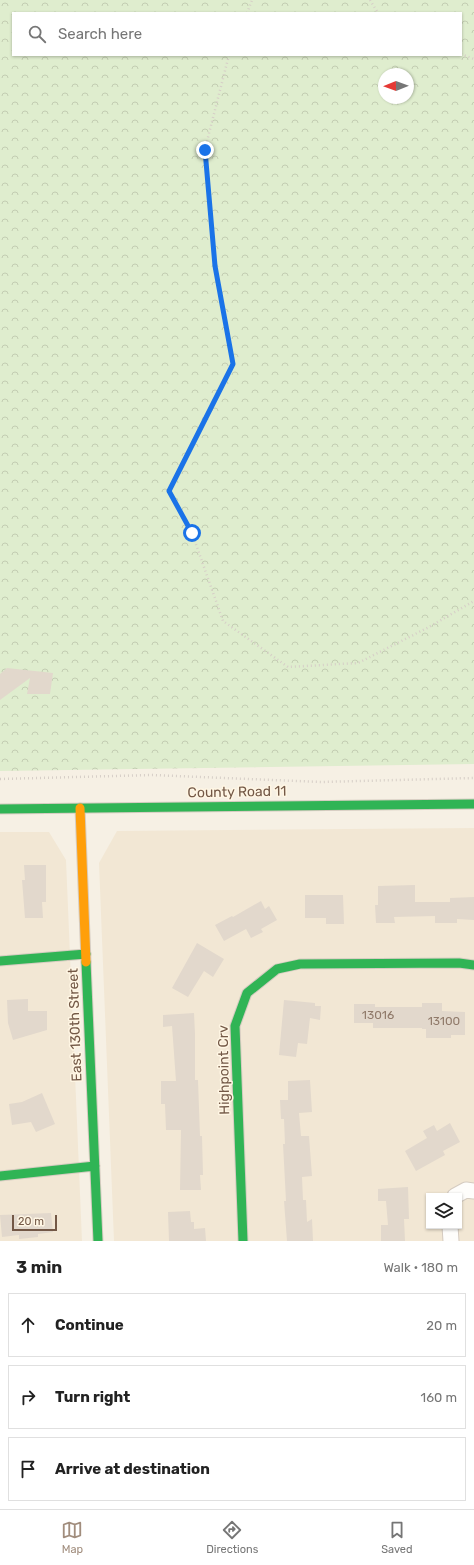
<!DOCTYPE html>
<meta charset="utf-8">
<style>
:root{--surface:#fff;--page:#f6f6f6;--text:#222;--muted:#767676;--line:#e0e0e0;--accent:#a18d7d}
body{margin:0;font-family:Rubik,sans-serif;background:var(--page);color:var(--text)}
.controls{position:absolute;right:12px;bottom:12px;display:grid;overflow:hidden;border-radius:0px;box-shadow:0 1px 3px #0004}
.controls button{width:36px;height:36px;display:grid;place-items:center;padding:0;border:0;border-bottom:1px solid var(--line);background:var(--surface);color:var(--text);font:20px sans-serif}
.compass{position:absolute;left:378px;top:68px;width:36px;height:36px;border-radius:50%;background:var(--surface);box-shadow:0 1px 3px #0004;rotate:269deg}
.scale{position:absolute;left:12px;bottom:10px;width:45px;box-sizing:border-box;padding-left:4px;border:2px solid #735846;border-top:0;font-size:11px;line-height:14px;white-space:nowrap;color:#735846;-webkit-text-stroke:3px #fff6e4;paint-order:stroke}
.stop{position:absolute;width:12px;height:12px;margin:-9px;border:3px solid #1a73e8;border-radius:50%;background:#fff}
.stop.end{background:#1a73e8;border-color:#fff;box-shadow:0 1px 4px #0008}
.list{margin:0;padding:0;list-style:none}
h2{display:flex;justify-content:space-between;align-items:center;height:52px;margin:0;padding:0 16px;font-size:17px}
h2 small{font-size:13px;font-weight:400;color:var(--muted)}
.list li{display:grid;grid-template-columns:26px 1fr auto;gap:12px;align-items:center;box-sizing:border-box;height:64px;margin:0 8px 8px;padding:0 8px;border:1px solid var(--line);border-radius:0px}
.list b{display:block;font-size:15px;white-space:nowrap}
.list em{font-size:13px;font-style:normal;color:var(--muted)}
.icon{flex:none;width:22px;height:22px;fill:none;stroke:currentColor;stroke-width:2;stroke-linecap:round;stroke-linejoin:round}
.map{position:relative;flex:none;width:474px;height:1241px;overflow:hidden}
.search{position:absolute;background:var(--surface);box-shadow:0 1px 3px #0004;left:12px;right:12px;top:12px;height:44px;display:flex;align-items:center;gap:10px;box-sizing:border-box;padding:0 14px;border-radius:0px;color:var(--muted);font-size:15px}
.sheet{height:268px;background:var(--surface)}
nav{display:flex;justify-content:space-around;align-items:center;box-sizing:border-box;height:56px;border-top:1px solid var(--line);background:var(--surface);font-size:11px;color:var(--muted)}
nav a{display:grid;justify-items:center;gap:2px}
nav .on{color:var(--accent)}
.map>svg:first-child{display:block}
.residential{fill:#f2e7d4;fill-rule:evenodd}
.park{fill:url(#park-crowns);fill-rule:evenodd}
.building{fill:#e2d8cc}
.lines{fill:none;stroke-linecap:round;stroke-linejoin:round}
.street-casing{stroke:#d5cbc0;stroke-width:17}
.fast-casing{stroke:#d6ccc1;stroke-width:11}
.slow-casing{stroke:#d6ccc1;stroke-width:11}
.path{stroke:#d6cec7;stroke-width:2.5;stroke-dasharray:1 3;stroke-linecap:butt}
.street{stroke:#fefdfb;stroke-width:15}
.fast{stroke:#30b455;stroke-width:9}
.slow{stroke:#ff9f0a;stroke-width:9}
.route{stroke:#1a73e8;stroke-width:5}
.labels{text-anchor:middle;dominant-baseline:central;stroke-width:3;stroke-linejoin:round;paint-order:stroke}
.number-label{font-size:12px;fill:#907a6a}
.street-label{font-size:14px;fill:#735846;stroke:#fff6e4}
</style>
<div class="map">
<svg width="474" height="1241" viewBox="0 0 474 1241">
<defs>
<pattern id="park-crowns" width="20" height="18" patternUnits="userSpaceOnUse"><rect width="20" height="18" fill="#dfedce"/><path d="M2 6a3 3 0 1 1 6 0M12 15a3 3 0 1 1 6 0" fill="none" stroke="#c3cdb2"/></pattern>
</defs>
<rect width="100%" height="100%" fill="#f6f0e4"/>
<path class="residential" d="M474,828V1241H114L99,863L117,831ZM429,1196H459V1226H429Z
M0,832H49L66,860L82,1241H0Z"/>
<path class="park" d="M0,0H474V764L0,771ZM13,13H461V55H13ZM384,74H408V98H384Z"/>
<path class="building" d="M7,668L53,673L50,694H27L30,678L0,700V674Z
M24,865H46V902H42L43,918H25L22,880H25Z
M415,885V902H450V898L474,897V920L457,919V923H435V916L394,917L395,923H376L375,905H378V886Z
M305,895H343L344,924H326V918H305Z
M261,901L265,909L269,906L277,920L261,929L263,932L251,938L246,929L224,941L215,925L232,916L233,917Z
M197,943L224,959L213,977L204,971L188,997L172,988Z
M28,999V1011H47V1030L13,1040L8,1023L7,1000Z
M284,1000L315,1003V1006H321L320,1020L310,1018L307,1044L298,1043L296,1057L279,1055Z
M422,1003H442V1011L465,1012V1035H451V1038H426V1029H422V1028H373V1023H354V1004H375V1007H422Z
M194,1013L195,1034V1080H198L200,1136H202L203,1175H200L201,1190H180L181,1130H166L165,1104H161V1081H176L172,1026L163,1027V1015Z
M310,1080L312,1112L299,1113L301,1136H309L312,1176L302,1177L303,1200H306L307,1222L312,1219L313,1241H287L284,1201H286L283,1144H285L284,1119H281L280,1100H288V1081Z
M42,1093L55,1124L36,1132L31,1122L12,1125L9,1104L22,1102Z
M450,1123L460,1142L443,1151L445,1155L416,1171L405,1151L427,1138L423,1131L434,1125L437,1131Z
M408,1187L409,1219H404L405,1241H381V1225H388L386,1201H378V1189Z
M190,1211L191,1222H194V1229L205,1228L206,1241H169L168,1212Z
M51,1213L53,1232L38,1234V1237L19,1239V1235L2,1237L0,1215Z"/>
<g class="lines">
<g class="street-casing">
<path id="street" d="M455,1196L466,1190L474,1191
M450,1226L451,1241"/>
</g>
<g class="fast-casing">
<path id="fast" d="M0,809L474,804
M0,961L86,954
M86,962L98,1241
M0,1176L95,1166
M243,1241L235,1026L247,993L277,969L300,964L459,963L474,965"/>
</g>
<g class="slow-casing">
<path id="slow" d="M80,808L86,962"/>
</g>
<path class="path" d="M370,0L378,13
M247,13L252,0
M461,54L474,59
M229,55L205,149L215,266L233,364L169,491L192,533L223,621L288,667L358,663L429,627L474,601
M0,779L152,775L321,782L474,778"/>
<use href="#street" class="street"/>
<use href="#fast" class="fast"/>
<use href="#slow" class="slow"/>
</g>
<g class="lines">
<path class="route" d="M192,533L169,491L233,364L215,266L205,150"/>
</g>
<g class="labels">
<g class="number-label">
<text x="378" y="1015">13016</text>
<text x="444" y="1021">13100</text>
</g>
<g class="street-label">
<text transform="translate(237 792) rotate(-1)">County Road 11</text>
<text transform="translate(75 1025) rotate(-92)">East 130th Street</text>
<text transform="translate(224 1070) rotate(-91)">Highpoint Crv</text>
</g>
</g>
</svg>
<div class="controls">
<button><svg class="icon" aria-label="layers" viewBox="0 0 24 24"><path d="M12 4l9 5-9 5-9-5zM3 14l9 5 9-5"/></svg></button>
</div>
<svg class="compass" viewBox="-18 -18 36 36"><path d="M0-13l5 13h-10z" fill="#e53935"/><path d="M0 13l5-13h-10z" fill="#767676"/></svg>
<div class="scale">20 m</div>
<div class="stop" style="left:192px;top:533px"></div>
<div class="stop end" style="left:205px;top:150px"></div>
<div class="search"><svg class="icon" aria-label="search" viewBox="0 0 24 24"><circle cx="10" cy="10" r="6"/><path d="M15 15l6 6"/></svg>Search here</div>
</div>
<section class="sheet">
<h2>3 min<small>Walk · 180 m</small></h2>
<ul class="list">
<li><svg class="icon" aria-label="ahead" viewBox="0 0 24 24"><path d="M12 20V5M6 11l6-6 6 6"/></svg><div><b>Continue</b></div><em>20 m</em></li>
<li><svg class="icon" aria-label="right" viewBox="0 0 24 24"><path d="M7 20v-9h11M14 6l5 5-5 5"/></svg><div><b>Turn right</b></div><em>160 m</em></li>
<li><svg class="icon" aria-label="arrive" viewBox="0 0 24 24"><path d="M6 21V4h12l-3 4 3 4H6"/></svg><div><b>Arrive at destination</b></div></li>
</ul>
</section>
<nav>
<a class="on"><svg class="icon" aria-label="map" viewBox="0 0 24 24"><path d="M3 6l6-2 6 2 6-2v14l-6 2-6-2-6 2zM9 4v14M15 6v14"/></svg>Map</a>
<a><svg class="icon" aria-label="directions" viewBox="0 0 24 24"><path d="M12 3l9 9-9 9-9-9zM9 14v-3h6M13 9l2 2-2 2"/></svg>Directions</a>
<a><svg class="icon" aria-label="saved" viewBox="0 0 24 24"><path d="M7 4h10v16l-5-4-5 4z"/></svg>Saved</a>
</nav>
